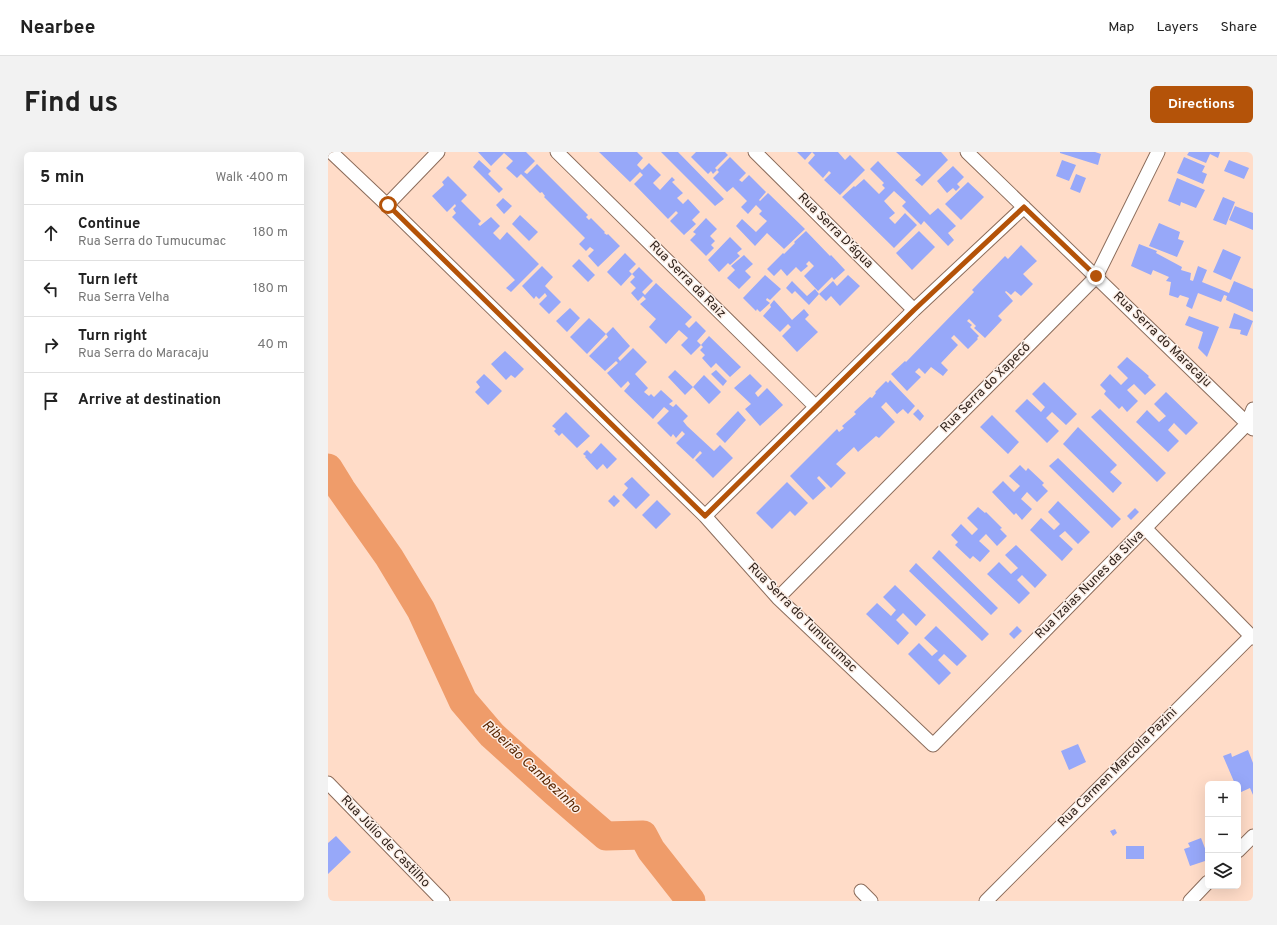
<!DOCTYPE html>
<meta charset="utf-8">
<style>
:root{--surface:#fff;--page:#f2f2f2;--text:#222;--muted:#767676;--line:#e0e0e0;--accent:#b45309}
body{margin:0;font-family:Overpass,sans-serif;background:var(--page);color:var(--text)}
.controls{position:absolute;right:12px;bottom:12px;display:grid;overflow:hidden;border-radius:6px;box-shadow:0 4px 16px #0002}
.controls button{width:36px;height:36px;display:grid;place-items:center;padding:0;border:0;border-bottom:1px solid var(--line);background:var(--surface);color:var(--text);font:20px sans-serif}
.stop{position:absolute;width:12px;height:12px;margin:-9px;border:3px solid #b45309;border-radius:50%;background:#fff}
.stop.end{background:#b45309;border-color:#fff;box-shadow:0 1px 4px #0008}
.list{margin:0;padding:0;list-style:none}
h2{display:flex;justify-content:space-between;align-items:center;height:52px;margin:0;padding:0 16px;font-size:17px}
h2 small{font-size:13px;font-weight:400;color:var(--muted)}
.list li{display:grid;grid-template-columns:26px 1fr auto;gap:12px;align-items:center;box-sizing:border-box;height:56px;padding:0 16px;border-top:1px solid var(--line)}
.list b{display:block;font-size:15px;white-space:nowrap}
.list p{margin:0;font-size:13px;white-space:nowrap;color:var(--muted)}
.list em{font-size:13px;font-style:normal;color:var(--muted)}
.icon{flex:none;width:22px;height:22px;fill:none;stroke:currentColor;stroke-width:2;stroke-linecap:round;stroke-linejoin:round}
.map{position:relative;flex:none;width:925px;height:749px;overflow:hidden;border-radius:6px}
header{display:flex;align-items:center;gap:24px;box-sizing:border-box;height:56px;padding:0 20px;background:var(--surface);border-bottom:1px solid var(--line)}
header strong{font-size:19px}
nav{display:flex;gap:22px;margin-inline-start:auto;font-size:14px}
.intro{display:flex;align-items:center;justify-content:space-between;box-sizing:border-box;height:96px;padding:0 24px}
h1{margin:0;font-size:28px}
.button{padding:10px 18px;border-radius:6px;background:var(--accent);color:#fff;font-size:14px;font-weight:700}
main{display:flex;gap:24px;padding:0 24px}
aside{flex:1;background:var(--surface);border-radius:6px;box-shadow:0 4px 16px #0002}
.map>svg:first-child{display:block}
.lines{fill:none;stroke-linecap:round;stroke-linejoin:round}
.river{stroke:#ef9c6a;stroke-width:29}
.building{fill:#97a8f9}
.street-casing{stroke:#8c6d5c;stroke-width:15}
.street{stroke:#fff;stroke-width:13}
.route{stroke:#b45309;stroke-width:5}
.labels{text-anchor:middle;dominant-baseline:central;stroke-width:3;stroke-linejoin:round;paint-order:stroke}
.street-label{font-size:13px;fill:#30231c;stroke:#fceee6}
.water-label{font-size:14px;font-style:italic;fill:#592600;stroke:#fceee6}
</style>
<header>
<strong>Nearbee</strong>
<nav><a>Map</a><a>Layers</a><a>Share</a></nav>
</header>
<div class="intro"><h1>Find us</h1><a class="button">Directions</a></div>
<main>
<aside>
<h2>5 min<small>Walk · 400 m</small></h2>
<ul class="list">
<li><svg class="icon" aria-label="ahead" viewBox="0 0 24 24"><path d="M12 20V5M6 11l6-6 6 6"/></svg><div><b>Continue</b><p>Rua Serra do Tumucumac</p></div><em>180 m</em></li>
<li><svg class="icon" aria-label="left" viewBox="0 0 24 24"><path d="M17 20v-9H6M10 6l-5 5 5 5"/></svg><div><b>Turn left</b><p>Rua Serra Velha</p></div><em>180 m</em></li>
<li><svg class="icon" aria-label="right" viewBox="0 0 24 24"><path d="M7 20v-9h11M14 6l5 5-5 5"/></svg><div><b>Turn right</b><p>Rua Serra do Maracaju</p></div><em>40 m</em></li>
<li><svg class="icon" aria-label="arrive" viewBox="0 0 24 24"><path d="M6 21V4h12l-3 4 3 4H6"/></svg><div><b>Arrive at destination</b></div></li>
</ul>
</aside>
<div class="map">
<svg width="925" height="749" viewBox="0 0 925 749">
<rect width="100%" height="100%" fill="#ffdcc8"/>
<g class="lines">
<path class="river" d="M0,316L13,337L61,405L93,458L135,549L164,583L227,640L278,684L315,683L323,698L363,749"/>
</g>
<path class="building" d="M150,0H198L207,9L196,20L199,22L209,12L260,63L258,65L261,68L263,66L277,80L276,81L279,83L280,82L292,94L270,115L260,104L266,98L262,95L258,99L251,92L257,86L216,45L217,44L214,40L212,41L193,22L189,26L178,16L185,9L176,1L163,14Z
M271,0H309L315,6L309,13L314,18L321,11L333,23L325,31L332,38L344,25L347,28L344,30L355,41L349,46L355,52L360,47L372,60L364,68L368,72L356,83L342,69L350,61L348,59L340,67L306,32L315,23L312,20L302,30Z
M333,0H350L396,47L387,54Z
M368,0H397L400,3L387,16L389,18L385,22L383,19L380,22L363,5Z
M469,0H510L517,8L522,3L537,18L512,43L496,28L503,21L501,19L495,26L480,11L487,3L484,0L477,8Z
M568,0H613L620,8L594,34L587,28L593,23Z
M732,0H767L773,2L770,13L732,1Z
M861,0H892L890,6L882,2L878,11L859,3Z
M402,5L418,21L411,28L414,30L421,23L438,40L431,48L432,49L440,41L477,77L456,97L439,81L427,94L408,74L414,67L428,80L439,69L431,62L434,59L428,53L420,62L413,55L419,49L405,35L399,40L385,26L391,20L389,18Z
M856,5L877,14L874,20L879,22L875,32L849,21Z
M151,8L163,19L160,22L175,37L171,41L145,15Z
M734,8L748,13L741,29L728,24Z
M901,8L921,16L916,27L896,19Z
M550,9L602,63L610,56L628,74L620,81L626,88L620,94L596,69L593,73L574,54L578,50L566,39L556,49L567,61L561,66L567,72L577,61L589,73L566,96L514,45L526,34L527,35L536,27L551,42L557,36L554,33L556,31L542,17Z
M625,14L636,25L629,32L632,35L628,39L625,36L619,41L609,29Z
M748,22L758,26L752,41L742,37Z
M120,24L139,43L133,49L153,69L150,72L152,74L163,65L172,74L165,81L172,88L179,80L211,112L183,140L178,136L187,128L124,65L128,61L125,57L128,54L127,52L119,60L104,44L116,33L114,30Z
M849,26L877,38L868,56L853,50L852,54L840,49Z
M640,30L656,45L633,68L617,52Z
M895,45L907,50L898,73L885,68Z
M175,46L184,54L176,62L168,53Z
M907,54L925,61V78L901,68Z
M192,63L210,80L201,89L184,72Z
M378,66L389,77L382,84L387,89L383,93L386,96L378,104L362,88L368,82L365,80Z
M831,71L852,80L850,87L856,89L849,105L821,94Z
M478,79L502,104L503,103L517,118L506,128L504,125L490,139L476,124L486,114L481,109L478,112L480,114L473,120L468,115L459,124L453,117L446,124L439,117L455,101L456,102L467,91L466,90Z
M591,79L607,95L584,118L568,101Z
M402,85L414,97L409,101L412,104L402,113L400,111L391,120L380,108Z
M811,92L829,99L828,101L854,115L853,118L863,121L862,128L865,129L870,114L879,118L874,130L901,141L906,129L925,137V160L898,148L899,144L896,143L893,150L870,141L864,157L858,154L861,146L852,143L850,146L841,143L843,130L838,129L841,125L825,118L823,123L803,114Z
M693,93L709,109L695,122L705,132L693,144L687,139L683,143L678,139L677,140L685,149L670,164L674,168L657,186L646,176L648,174L641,167L639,169L644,173L642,175L651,184L649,186L650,187L640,197L626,183L623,186L630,193L613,211L620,218L615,224L603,215L597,222L591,216L587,220L593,225L579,239L563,222L577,209L578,210L646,140L644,138L677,104L680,107Z
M895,97L913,105L903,128L885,120Z
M297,101L308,112L301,119L304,122L293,134L279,120Z
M416,103L425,112L417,119L423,125L411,137L399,126L407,118L403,114Z
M251,107L267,123L260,130L244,114Z
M214,114L225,125L217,134L233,150L221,162L211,152L219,144L217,141L211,147L208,144L206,147L194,134Z
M311,115L325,129L314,140L317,143L328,131L364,165L357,172L361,176L368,169L378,179L369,189L373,193L363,203L353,193L360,186L351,178L338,192L321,175L328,167L312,152L318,147L315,144L310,149L303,141L308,136L302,130L307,125L304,122Z
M437,123L453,137L442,148L439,146L438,148L442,151L432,160L429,157L428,159L415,146Z
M520,123L532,134L512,154L503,144L498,149L491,142L505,129L509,134Z
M464,129L479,144L487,137L491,142L481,153L467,139L464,142L458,136Z
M446,148L464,168L476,157L481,163L477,167L490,180L469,200L454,184L463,175L460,172L452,180L435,164L443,155L442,153Z
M242,156L252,166L239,180L228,169Z
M906,161L925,169L919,184L912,182L913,178L901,176Z
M861,164L891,175L879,205L870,196L875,180L857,173Z
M261,166L278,182L259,202L242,185Z
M285,175L302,194L290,206L292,209L305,196L319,210L307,222L320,236L316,240L321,244L323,242L326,245L333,238L345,249L341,252L345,255L348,252L360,264L355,269L359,274L386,299L392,293L405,306L385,326L367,308L374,301L372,299L365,307L348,291L357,282L354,279L348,286L345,282L343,285L329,271L341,259L336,255L325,267L296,239L302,232L300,229L293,236L279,221L290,211L288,209L277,219L261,204L280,185L278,182Z
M381,184L413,215L402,225L388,211L383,216L374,206L377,203L372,198L375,195L373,193Z
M177,199L196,217L187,226L183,223L178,228L163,212Z
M799,205L821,224L820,225L828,233L817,243L806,232L799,238L810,249L799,260L794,254L791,257L776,242L778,239L772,233L782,222L793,233L800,226L789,215Z
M347,218L365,235L357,243L340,225Z
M388,218L399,229L395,234L383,222Z
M156,222L174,239L160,253L147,240L152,235L148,230Z
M422,222L434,234L427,241L430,245L439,236L455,253L432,274L417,257L423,252L406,236Z
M376,223L393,240L381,252L365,235Z
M562,228L587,254L580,262L575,257L569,262L558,250L553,255L567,270L551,286L548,284L530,300L526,295L508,312L518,321L503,336L491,324L489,326L498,336L485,348L462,324L509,277L511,280L516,276L514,274L528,262L526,260L542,245L544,246L548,241L547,240L558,229L560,231Z
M716,230L749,262L738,273L724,260L718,266L731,279L719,291L687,259L699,247L713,260L717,255L704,242Z
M838,240L870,271L858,283L846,271L840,278L851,289L840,300L808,270L819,258L831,270L838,264L826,252Z
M590,257L596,264L592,269L585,262Z
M772,257L838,321L829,330L763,265Z
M410,259L418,268L397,291L388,282Z
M238,260L262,284L249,296L234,281L231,284L226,279L228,277L224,274Z
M664,263L691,290L680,302L652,275Z
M750,275L789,313L782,320L794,331L785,341L735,292Z
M273,291L289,307L279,317L275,312L269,318L257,305L258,304L255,302L259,298L263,302Z
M730,306L793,367L784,376L721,314Z
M692,313L698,319L700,316L716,331L714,333L720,339L709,350L699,340L693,347L704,357L694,368L688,361L686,363L664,340L675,329L686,340L692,334L681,324Z
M304,325L322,343L308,357L294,343L300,336L296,332Z
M459,330L480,351L467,364L462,359L444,377L428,361Z
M286,343L292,349L286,355L280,349Z
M329,348L343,362L328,377L314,363Z
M730,349L762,380L750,392L737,379L731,384L745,397L734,409L702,378L713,366L726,378L732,372L720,360Z
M650,355L657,361L658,360L674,376L672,377L679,384L669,394L658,382L651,389L662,399L652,410L645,404L642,407L627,393L630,390L623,383L633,372L644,383L650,377L639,366Z
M807,356L811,360L803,368L799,364Z
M688,393L719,423L707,436L694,423L689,428L702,441L691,452L659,422L671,410L683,422L690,416L677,403Z
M611,398L670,456L663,463L604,406Z
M588,411L661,482L654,489L581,419Z
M567,433L598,463L588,474L575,461L568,468L581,481L570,493L538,462L549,451L563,464L568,458L555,445Z
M608,474L639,504L629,514L616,502L610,508L623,521L611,533L580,502L591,491L604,504L610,499L596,486Z
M689,474L694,479L686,487L681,482Z
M750,592L758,610L741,618L733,599Z
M920,598L925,611V643L922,636L911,641L910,632H907L895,604L903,601L904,605Z
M787,677L789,681L785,684L782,679Z
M8,684L23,700L0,722V691Z
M873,686L880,704V708L862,714L856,697L862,695L860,691Z
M798,694H816V707H798Z"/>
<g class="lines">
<g class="street-casing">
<path id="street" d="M3,0L59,53L377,364L450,446L605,593L919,272L925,257
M229,0L488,255
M427,0L586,158
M639,0L925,277
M59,53L110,0
M377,364L586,158L696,55
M818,377L925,486
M450,446L768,125L830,0
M0,631L115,749
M910,699L925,684
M533,739L543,749
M658,749L923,484
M862,749L880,730"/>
</g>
<use href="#street" class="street"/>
</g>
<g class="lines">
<path class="route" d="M60,53L377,364L586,158L696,55L768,124"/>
</g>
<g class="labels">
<g class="street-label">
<text transform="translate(507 79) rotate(45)">Rua Serra D'água</text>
<text transform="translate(359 128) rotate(45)">Rua Serra da Raiz</text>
<text transform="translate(834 188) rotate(44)">Rua Serra do Maracaju</text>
<text transform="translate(658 236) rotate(-45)">Rua Serra do Xapecó</text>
<text transform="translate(762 433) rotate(-45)">Rua Izaias Nunes da Silva</text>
<text transform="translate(474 466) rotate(45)">Rua Serra do Tumucumac</text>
<text transform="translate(790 616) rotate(-45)">Rua Carmen Marcolla Pazini</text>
<text transform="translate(57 690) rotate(46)">Rua Júlio de Castilho</text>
</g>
<g class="water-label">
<text transform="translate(203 615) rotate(43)">Ribeirão Cambezinho</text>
</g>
</g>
</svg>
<div class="controls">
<button>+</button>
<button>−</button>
<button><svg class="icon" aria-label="layers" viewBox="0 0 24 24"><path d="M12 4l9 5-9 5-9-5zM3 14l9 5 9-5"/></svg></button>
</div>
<div class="stop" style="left:60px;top:53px"></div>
<div class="stop end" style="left:768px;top:124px"></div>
</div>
</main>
